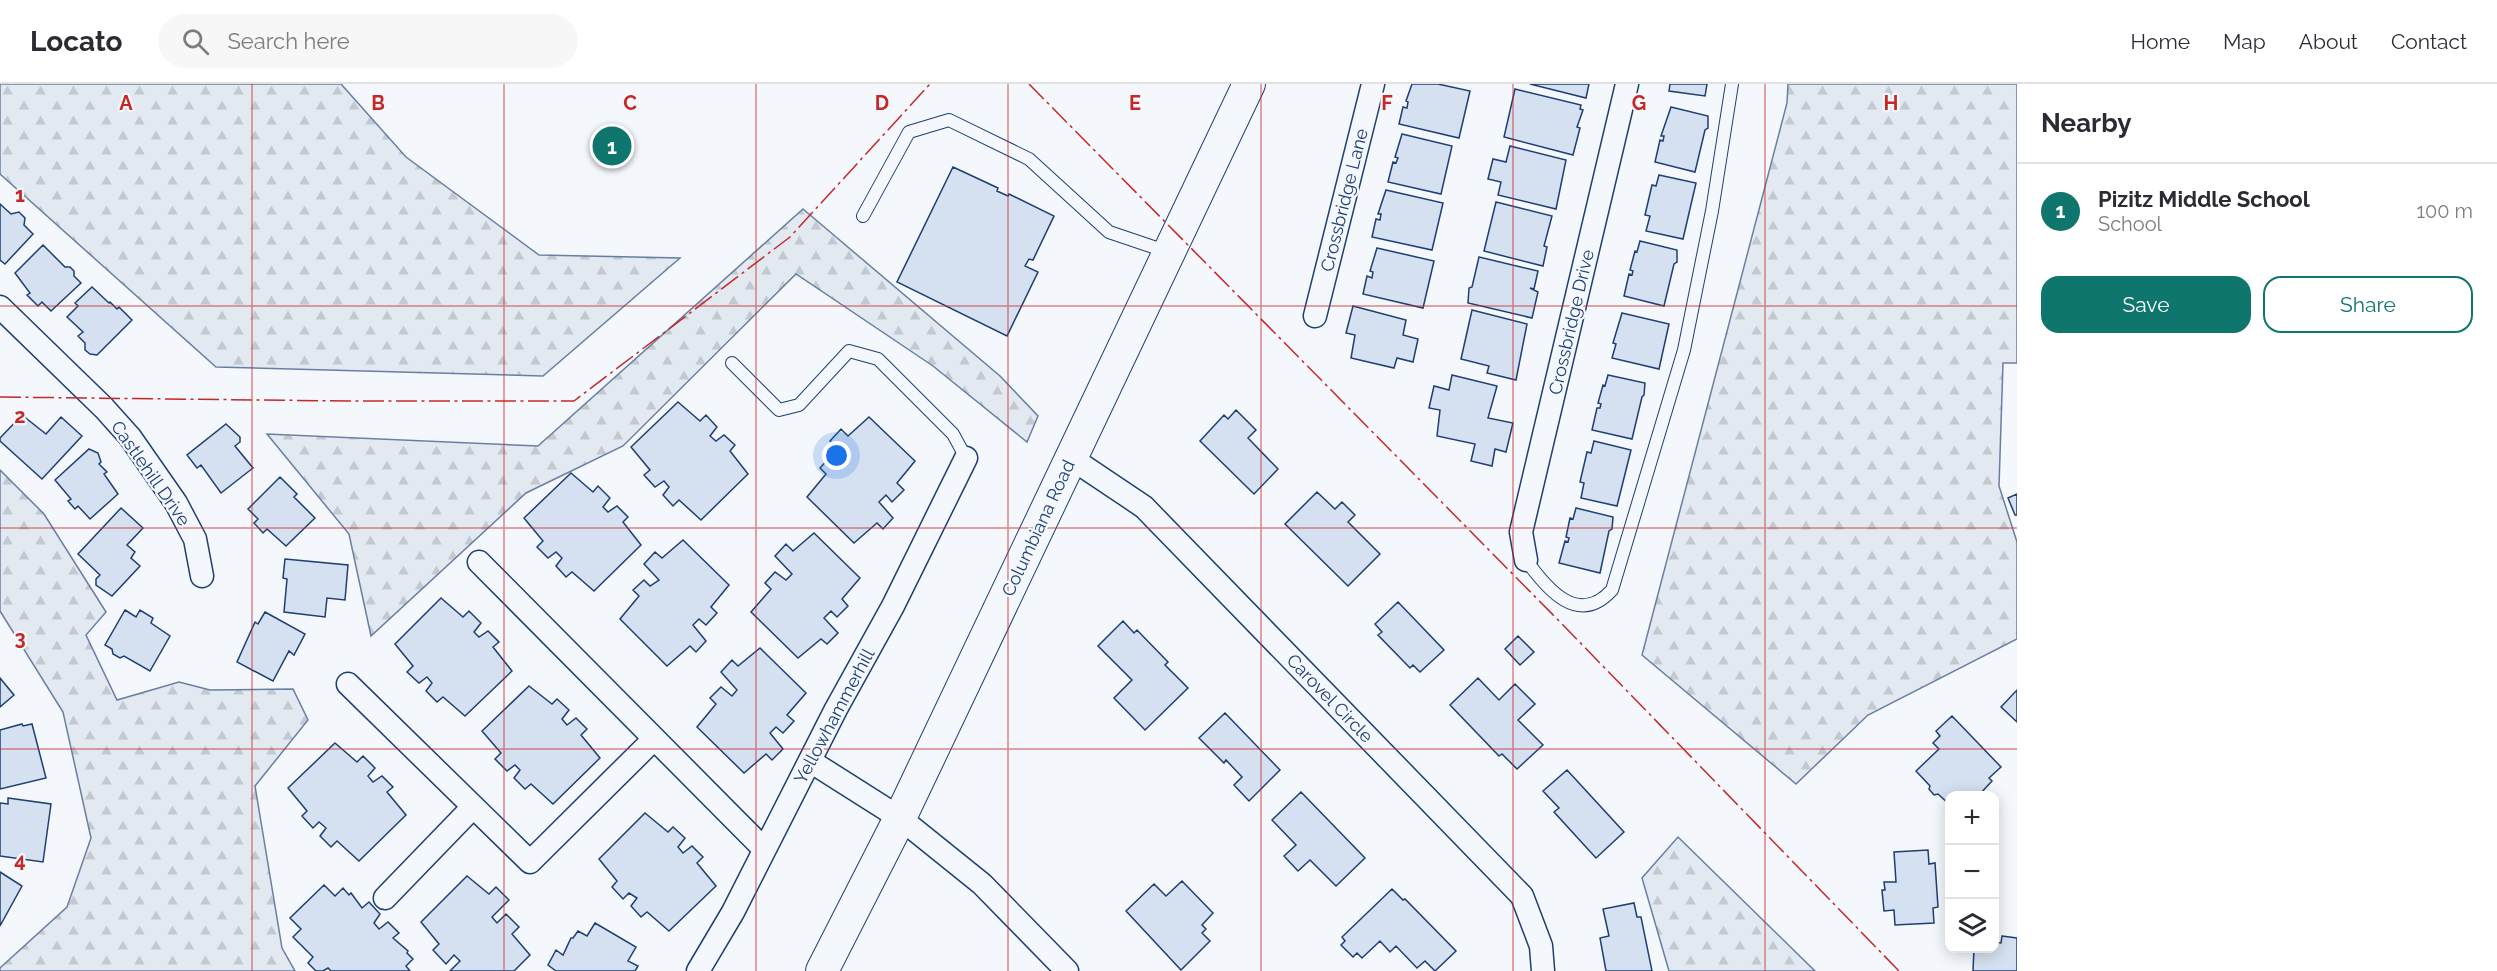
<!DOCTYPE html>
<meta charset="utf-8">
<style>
:root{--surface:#fff;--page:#f7f7f7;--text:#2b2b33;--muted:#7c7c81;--line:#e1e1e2;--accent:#0f766e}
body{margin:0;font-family:Raleway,sans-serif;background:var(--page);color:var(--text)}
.controls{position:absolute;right:18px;bottom:18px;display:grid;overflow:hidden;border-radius:12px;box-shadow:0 3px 15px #0003}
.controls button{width:54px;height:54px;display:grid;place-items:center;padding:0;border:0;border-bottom:2px solid var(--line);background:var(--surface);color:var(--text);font:30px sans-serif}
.you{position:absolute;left:837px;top:372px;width:21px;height:21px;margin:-15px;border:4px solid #fff;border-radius:50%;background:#1a73e8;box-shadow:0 0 0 9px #1a73e833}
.badge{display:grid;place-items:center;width:39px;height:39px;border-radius:50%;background:var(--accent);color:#fff;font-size:20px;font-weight:700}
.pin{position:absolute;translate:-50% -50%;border:3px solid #fff;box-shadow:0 2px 6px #0006}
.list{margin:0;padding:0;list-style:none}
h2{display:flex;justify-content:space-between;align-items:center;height:78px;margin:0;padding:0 24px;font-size:26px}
h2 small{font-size:20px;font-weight:400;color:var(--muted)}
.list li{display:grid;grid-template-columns:39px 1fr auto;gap:18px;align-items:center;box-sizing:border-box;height:96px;padding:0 24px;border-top:2px solid var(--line)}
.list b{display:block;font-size:22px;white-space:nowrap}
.list p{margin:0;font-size:20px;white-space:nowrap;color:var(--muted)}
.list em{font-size:20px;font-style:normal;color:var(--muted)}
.actions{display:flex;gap:12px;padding:18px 24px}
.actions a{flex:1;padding:14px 0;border:2px solid var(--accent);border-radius:18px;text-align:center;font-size:21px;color:var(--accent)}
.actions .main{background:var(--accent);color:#fff}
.icon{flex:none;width:33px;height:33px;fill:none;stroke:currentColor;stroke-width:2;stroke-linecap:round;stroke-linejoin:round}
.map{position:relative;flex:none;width:2017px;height:887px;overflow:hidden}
header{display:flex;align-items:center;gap:36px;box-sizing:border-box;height:84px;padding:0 30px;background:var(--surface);border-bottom:2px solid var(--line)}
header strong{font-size:28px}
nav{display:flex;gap:33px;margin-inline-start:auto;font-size:21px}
.search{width:420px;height:54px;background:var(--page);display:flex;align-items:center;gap:15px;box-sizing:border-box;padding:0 21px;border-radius:33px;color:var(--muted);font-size:22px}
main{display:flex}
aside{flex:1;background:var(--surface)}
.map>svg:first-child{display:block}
.forest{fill:url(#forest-firs);stroke:#687fa3;stroke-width:1.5}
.building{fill:#d5e0f0;stroke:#1d3f73;stroke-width:1.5}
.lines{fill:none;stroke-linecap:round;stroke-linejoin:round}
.lane-casing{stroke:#1d3f73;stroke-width:14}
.street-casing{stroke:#1d3f73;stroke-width:25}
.secondary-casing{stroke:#1d3f73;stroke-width:34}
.lane{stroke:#f4f7fb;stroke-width:12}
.street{stroke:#f4f7fb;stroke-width:22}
.secondary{stroke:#f4f7fb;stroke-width:32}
.power{stroke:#c62828;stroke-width:1.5;stroke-dasharray:21 4.5 3 4.5;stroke-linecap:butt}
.grid{fill:none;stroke:#c62828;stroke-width:1.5;stroke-opacity:0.55}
.labels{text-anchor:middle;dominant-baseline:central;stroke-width:4.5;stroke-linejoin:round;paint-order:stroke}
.street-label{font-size:18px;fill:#1d3f73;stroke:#f4f7fb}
.grid-label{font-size:20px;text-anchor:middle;font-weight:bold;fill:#c62828;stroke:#f4f7fb;stroke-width:4.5;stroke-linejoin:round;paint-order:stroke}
</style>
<header>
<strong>Locato</strong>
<div class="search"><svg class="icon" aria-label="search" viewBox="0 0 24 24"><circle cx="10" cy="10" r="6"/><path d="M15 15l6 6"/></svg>Search here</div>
<nav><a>Home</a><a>Map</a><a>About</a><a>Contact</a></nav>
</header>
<main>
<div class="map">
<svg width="2017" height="887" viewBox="0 0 2017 887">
<defs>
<pattern id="forest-firs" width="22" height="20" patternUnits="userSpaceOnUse" patternTransform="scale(1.5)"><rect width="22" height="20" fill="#e3e9f0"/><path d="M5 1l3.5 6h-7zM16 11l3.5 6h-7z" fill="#c2c9d1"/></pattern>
</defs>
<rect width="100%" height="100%" fill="#f4f7fb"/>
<path class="forest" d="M0,0H341L406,73L539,171L680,174L543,292L216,283L0,90Z
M1788,0H2017V279H2003L1999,402L2017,458V555L1868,631L1796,700L1642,571L1787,19Z
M803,125L1000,292L1038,332L1027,358L933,282L796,190L623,362L526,409L371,552L349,450L267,350L538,362Z
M0,386L44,430L106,528L86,551L117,616L179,598L210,606L293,605L308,636L255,702L282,864L295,887H0V884L67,823L91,754L63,628L0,527Z
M1678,753L1815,887H1669L1642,794Z"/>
<path class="building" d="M1412,0H1438L1470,7L1459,54L1399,40L1403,23L1407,24L1408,18L1406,17Z
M1530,0H1589L1586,14Z
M1670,0H1707L1705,12L1669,7Z
M1515,5L1581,21L1580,25L1583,26L1577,43L1580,44L1573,71L1504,53Z
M1671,23L1708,32V44L1705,46L1695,88L1655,78L1660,56L1663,57L1664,52H1661Z
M1402,50L1452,62L1441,110L1388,98L1393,78L1396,79L1398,74L1395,73Z
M1510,62L1566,76L1556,125L1498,111L1501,98L1488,95L1493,75L1506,78Z
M953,83L998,104L997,107L1008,112L1009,110L1054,132L1033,176L1029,175L1025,182L1038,188L1007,252L897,198Z
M1659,91L1696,99L1683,155L1646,147L1650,132L1645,131L1652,101L1656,102Z
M1386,106L1443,119L1432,166L1372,153L1376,135L1380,136L1381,130H1378Z
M1496,118L1552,132L1544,162L1547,163L1543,182L1484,167Z
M0,120L11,130L19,128L25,134L24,141L33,150L5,180L0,176Z
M1640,157L1677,166V178L1674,180L1664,222L1624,212L1629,190L1632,191L1633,187L1630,186L1635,167L1637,168Z
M43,161L65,183H70L74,187V192L81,199L51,227L42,218L38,222L27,211L30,209L15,189Z
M1377,164L1434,177L1423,224L1363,210L1367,192L1372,194L1373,188L1370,187Z
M1479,173L1538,187L1534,205L1530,204L1538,208L1532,234L1468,219L1469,204L1472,203Z
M92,203L109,219L110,218L117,225L119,223L132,236L97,271L90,270L85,266V259L78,252L83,248L67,233L78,222L75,219Z
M1353,222L1406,236L1403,251L1418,255L1413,278L1397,274L1394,284L1351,274L1355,251L1346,249Z
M1472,226L1527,240L1516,296L1487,289L1489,282L1461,275Z
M1622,229L1669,240L1659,285L1612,274L1616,260L1613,259Z
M1452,291L1497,302L1488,334L1513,339L1506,368L1495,365L1492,382L1471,377L1475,360L1437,352L1440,326L1429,324L1434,302L1449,306Z
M1608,291L1645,299L1644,311L1642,313L1632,355L1592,346L1597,324H1600L1601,320L1598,319L1603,301L1605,302Z
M678,318L700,337L706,331L717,343L710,352L716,357L724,351L735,361L730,367L748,390L701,436L679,416L673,422L663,411L669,403L664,397L655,403L644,391L650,386L631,363Z
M1236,326L1256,346L1248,354L1278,385L1254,410L1200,357L1224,331L1228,335Z
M22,331L46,350L61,333L82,352L42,395L0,357V354Z
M869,333L915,377L897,399L904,406L892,418L886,411L879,418L893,434L883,445L877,439L854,459L807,413L826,390L820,384L830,373L841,381L847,375L830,357L841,345L848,352Z
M226,340L240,353V358L235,362L253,384L221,409L201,381L197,384L187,371Z
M1594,357L1631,366L1617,422L1581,414L1584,399L1580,398L1587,368L1591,369Z
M89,365L98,369L101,378L99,380L107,388L104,390L118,410L90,435L78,422L75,425L68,417L71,415L55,396Z
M571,389L593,408L598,402L610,414L603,423L608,428L617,422L628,433L623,438L641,461L594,507L572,488L566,493L556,482L562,474L556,468L548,474L537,463L543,457L524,434Z
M280,393L297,410L294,413L315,434L286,462L267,445L263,449L254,439L258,435L248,425Z
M1317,408L1335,425L1342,418L1355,431L1348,438L1380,470L1348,502L1285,440Z
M2017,410V431H2015L2008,414Z
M121,424L143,444L127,461L135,468L131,474L140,482L112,512L96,501V495L100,491L78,470Z
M1576,424L1613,433L1612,445L1609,447L1600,489L1559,479L1565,457L1568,458L1569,454L1566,453L1570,434L1573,435Z
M814,449L860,494L842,515L848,522L837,533L831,527L824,534L838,549L827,560L821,555L798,574L751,528L771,505L765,499L775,488L786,496L792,490L775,472L786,460L793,467Z
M683,456L729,501L711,523L717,529L706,541L699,535L693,541L706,557L696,568L690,562L667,582L620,535L639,512L633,506L644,496L650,502L659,496L644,480L655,468L662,474Z
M285,475L348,481L345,516L327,514L325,533L284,528L287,495L283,494Z
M441,514L463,533L469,527L481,539L474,548L479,553L488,547L499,558L493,563L512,587L465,632L443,613L437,618L426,607L432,599L427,593L419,599L407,588L413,582L395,560Z
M1398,518L1444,566L1420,588L1413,581L1410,584L1378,551L1382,548L1375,540Z
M125,526L136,533L140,526L153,534L151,539L170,552L150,587L124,572L120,574L113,570L112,565L105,561Z
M265,528L305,550L294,571L289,567L273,597L237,578L255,538L258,540Z
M1123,537L1134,549L1137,546L1168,578L1165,581L1188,604L1145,646L1114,614L1132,596L1098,562Z
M1518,552L1534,568L1520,581L1505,565Z
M760,564L806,609L787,631L794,637L783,649L776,643L770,649L783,665L772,676L766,670L744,689L697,643L716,620L710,614L721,603L732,612L737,606L721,588L732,576L738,582Z
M0,594L14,611L0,623Z
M1478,594L1499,616L1515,600L1535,620L1518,636L1543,661L1517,685L1502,670L1499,672L1450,621Z
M529,602L552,620L557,615L569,626L562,635L567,641L576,634L587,645L581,651L600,674L553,720L531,700L525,705L514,694L520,686L515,681L507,687L495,675L501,669L482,647Z
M2017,606V638L2001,623Z
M1225,629L1280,686L1249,717L1234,701L1242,693L1226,676L1224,679L1199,654Z
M1952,632L2001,683L1989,694L1992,697L1978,712H1950V721L1938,710L1934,711L1929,705L1930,702L1916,687L1939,665L1933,659L1940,652L1936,647Z
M22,640L23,642L32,640L46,694L0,705V646Z
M335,659L357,678L363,672L375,684L368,692L373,698L382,692L393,703L387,708L406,731L359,777L337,757L331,763L320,752L326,744L319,738L313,744L302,732L307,727L288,704Z
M1567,686L1624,748L1596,774L1554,728L1559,724L1543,707Z
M1301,708L1365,774L1336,802L1310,776L1298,787L1284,772L1296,761L1272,736Z
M8,714L51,720L43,778L0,772V719L8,720Z
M645,729L668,748L673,743L685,754L678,763L683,769L692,762L703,773L697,779L716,802L669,847L647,828L641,833L631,822L637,814L629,809L623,815L612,803L617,797L599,775Z
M1928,766L1929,780L1935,779L1938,823L1933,824L1934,839L1895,841L1894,826L1884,827L1882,806H1885L1884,798H1896L1894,768Z
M0,788L22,802L0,842Z
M467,792L489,810L496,803L509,816L492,833L497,839L506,830L519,843L512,850L530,871L514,887H450L460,877L454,871L446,880L433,866L439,860L421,838Z
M1182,797L1213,829L1202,841L1206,845L1202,849L1210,857L1181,886L1126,827L1154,800L1166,812Z
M324,801L335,812L343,804L349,811L351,809L362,824L369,818L380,830L374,839L379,845L388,838L399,849L393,854L408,867L407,869L413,875L406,882L410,887H331L328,884L323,887H316L308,879L313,873L293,853L301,845L290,834Z
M1392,805L1403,816L1405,815L1456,867L1435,887L1425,877L1417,884L1396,862L1390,868L1380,857L1362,874L1357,869L1353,873L1341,861L1345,857L1342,853Z
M1634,819L1637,833H1641L1652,887H1606L1600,854L1609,852L1603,825Z
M595,839L636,863L628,877L638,882L635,887H556L548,881L556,866L563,871L571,854H573L578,847L587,852Z
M2002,852L2017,854V887H1973L1974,864H1994V858L2001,859Z"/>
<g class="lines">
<g class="lane-casing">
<path id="lane" d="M863,132L909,48L949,36L1029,75L1109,148L1168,168
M732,279L779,326L799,321L849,267L878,275L953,350L966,374
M1526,476C1547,505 1578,543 1612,506L1684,266L1712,127L1732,0"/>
</g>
<g class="street-casing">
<path id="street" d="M0,223L104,324L130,353L176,419L195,455L202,492
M1315,232L1373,0
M1071,374L1144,423L1522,812L1541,862L1543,887
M1526,476L1521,448L1627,0
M479,478L764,765
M348,600L530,778L654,655
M810,677L900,734L982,800L1067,887
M385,814L473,723
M698,887L733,828L836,625L893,522L966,374"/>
</g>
<g class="secondary-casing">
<path id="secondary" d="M822,887L900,734L1249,0"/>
</g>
<use href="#lane" class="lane"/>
<use href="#street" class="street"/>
<use href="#secondary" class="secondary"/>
<path class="power" d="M1029,0L1563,541L1899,887
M0,313L348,317H574L790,153L930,0"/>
</g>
<path class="grid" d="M252,0V887M504,0V887M756,0V887M1008,0V887M1261,0V887M1513,0V887M1765,0V887M0,222H2017M0,444H2017M0,665H2017"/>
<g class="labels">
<g class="street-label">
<text transform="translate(1344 116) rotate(-76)">Crossbridge Lane</text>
<text transform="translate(1571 238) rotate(-77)">Crossbridge Drive</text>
<text transform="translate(151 389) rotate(55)">Castlehill Drive</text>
<text transform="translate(1038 444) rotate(-65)">Columbiana Road</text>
<text transform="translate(1330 614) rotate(46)">Carovel Circle</text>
<text transform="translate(834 632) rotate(-62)">Yellowhammerhill</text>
</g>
</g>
<g class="grid-label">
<text x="126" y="26">A</text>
<text x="378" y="26">B</text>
<text x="630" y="26">C</text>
<text x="882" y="26">D</text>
<text x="1135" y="26">E</text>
<text x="1387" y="26">F</text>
<text x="1639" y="26">G</text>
<text x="1891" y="26">H</text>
<text x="20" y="118">1</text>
<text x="20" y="339">2</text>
<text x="20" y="561">3</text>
<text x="20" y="783">4</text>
</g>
</svg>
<div class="controls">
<button>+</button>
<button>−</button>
<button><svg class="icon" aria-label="layers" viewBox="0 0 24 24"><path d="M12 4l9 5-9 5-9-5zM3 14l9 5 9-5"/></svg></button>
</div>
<div class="you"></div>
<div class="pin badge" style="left:612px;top:62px">1</div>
</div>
<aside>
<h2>Nearby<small></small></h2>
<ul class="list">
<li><span class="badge">1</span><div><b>Pizitz Middle School</b><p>School</p></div><em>100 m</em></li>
</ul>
<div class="actions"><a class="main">Save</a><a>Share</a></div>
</aside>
</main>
